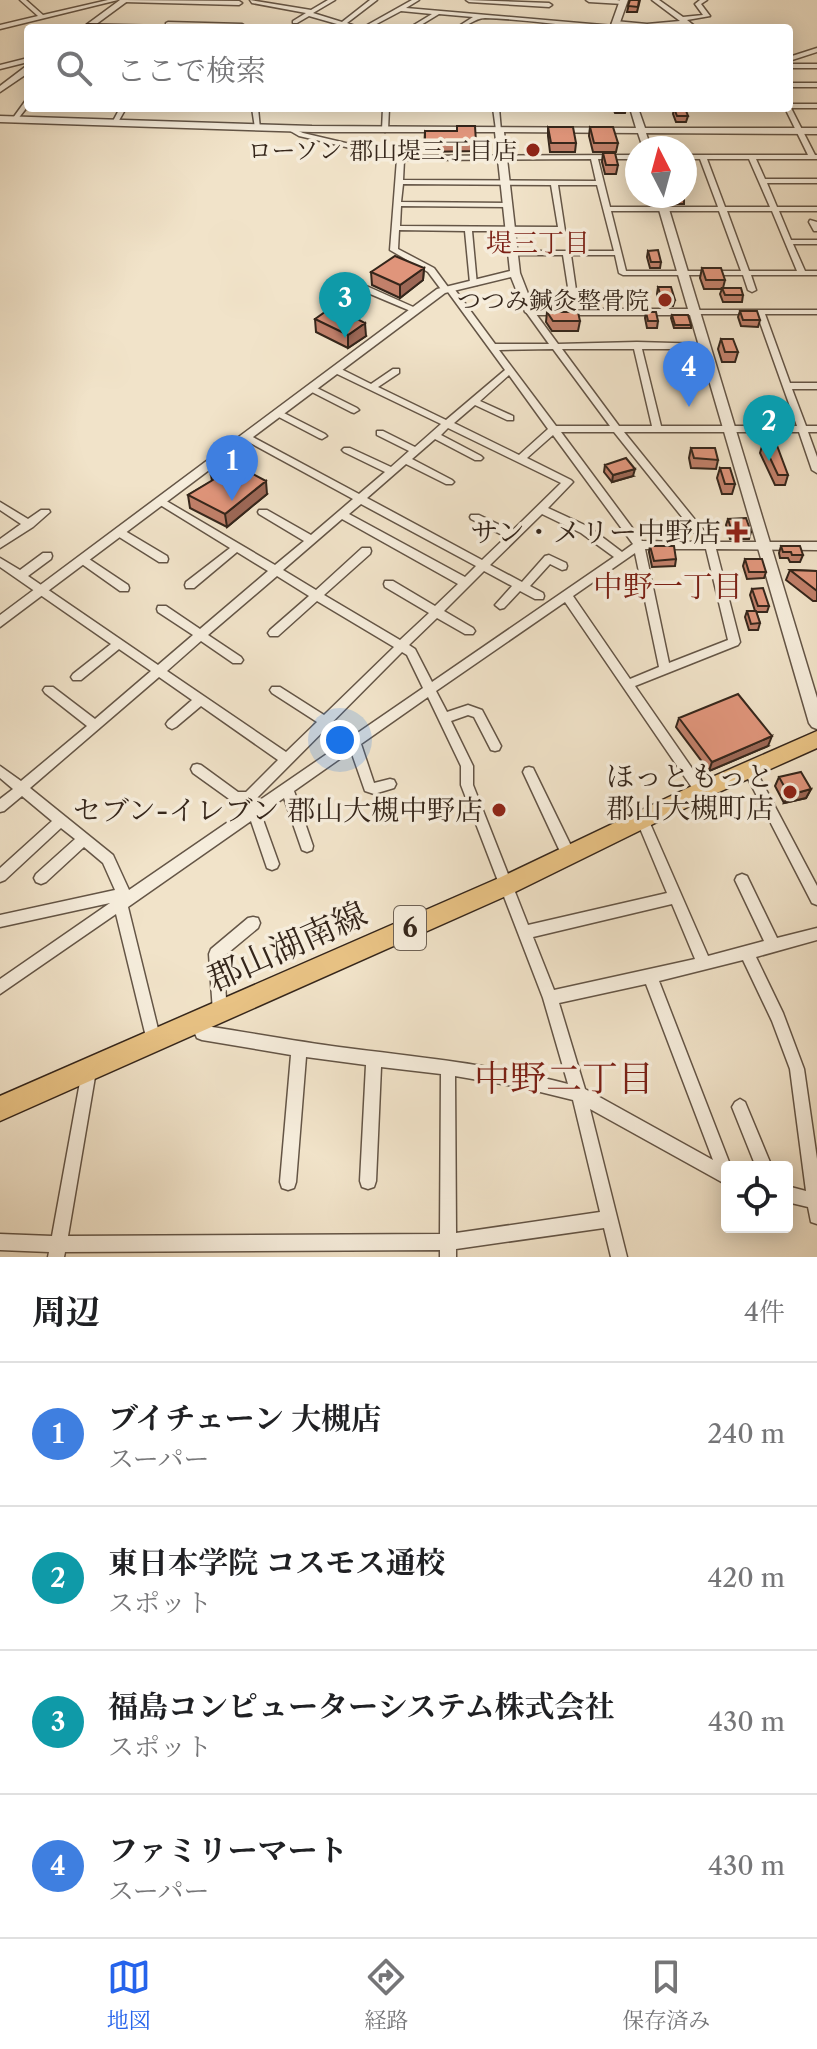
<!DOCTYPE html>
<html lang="ja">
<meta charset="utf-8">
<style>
:root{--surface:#fff;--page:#f2f2f2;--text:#202124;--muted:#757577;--line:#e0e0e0;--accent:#2563eb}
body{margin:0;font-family:"Libre Caslon Text","Noto Serif JP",serif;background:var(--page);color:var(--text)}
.controls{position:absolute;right:24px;bottom:24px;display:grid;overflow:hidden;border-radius:8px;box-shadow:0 4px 20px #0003}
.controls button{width:72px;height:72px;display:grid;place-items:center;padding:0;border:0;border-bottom:2px solid var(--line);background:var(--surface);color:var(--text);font:40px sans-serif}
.compass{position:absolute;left:625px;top:136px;width:72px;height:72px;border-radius:50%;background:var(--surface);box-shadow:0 4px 20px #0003;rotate:354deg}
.you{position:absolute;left:340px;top:740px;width:28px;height:28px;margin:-20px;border:6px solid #fff;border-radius:50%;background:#1a73e8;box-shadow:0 0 0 12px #1a73e833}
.badge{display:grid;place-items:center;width:52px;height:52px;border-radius:50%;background:var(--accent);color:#fff;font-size:26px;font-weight:700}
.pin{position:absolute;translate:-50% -66px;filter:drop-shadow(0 2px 4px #0008)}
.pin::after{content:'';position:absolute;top:42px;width:28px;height:24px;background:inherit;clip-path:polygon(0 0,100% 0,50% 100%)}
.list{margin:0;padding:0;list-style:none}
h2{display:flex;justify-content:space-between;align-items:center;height:104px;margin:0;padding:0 32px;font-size:34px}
h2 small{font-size:26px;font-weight:400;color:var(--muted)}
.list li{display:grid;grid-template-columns:52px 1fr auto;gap:24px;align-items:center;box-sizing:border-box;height:144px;padding:0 32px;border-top:2px solid var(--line)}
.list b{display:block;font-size:30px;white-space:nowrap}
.list p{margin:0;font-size:26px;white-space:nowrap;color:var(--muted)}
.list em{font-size:26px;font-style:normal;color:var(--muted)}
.icon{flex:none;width:44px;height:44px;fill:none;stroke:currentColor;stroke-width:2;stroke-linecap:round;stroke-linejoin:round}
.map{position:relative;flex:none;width:817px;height:1257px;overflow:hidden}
.search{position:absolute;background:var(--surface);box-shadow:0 4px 20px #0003;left:24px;right:24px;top:24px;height:88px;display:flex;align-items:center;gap:20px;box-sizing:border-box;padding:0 28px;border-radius:8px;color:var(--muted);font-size:30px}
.sheet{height:680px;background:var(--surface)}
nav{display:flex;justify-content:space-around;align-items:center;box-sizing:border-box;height:112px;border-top:2px solid var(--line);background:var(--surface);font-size:22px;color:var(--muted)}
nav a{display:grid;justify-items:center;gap:4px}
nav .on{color:var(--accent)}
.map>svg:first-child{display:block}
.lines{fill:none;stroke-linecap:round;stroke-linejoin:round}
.minor-casing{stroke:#645546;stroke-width:3}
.tertiary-casing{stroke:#645546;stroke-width:3}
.primary-casing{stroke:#35261b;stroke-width:3}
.minor{fill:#f6eddc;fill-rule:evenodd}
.tertiary{fill:#f6eddc;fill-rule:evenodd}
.primary{fill:#e8c284;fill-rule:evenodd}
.wall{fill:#c1806a;stroke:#35261b;stroke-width:2}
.shaded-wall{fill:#9d6856;stroke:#35261b;stroke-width:2}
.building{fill:#e0957b;stroke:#35261b;stroke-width:2}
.poi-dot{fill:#8f2418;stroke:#f6eddc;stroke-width:3}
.labels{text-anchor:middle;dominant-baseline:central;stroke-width:7;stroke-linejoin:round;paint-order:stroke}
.far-poi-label{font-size:24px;fill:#35261b;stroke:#f6eddc;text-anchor:end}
.far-neighbourhood-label{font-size:26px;fill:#7a1f14;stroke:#f6eddc}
.shield{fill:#f6eddc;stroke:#6f6255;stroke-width:2}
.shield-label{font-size:26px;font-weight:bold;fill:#35261b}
.poi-label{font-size:28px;fill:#35261b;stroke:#f6eddc;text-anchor:end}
.neighbourhood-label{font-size:30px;fill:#7a1f14;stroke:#f6eddc}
.near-street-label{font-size:34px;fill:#35261b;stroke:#f6eddc}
.near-neighbourhood-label{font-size:36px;fill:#7a1f14;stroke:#f6eddc}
</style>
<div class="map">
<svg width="817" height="1257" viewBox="0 0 817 1257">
<rect width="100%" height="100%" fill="#f1e3c9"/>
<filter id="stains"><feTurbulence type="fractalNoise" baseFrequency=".0025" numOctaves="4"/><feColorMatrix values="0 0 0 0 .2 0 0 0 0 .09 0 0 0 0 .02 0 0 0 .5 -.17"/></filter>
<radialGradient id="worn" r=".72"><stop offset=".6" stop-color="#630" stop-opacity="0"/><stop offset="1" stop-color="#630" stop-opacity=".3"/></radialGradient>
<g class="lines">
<g class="minor-casing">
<path id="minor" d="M20,0H26L43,15L108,0H118L0,29V25L38,16Z
M121,0L239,1L242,3L239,5L124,2Z
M250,0L311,10L328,0H335L313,13L342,22L370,0H377L347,23L360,28H351L309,16L297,23H293V21L306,13L252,3Z
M412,0H419L406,8L614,26L617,28C573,28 529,19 485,18C474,18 467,28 456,28L473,17L439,14L416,28H409L432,14L401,11L369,28H362Z
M466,0L549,3L552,5L549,7L469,2Z
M586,0H617L626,2L623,4L589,2Z
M652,0H659L683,17L703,15L695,4L700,0H707L701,4L710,16L687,20L697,28H690L684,24L647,28L612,23L615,21L647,24L680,21Z
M168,22L242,24L245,26L242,28L166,25V23Z
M817,48V52L789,61V57Z
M28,58V62L0,69V65Z
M789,64H817V68H789Z
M789,83H817V87H789Z
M28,99V106L17,120H13V118L26,100Z
M789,104H817V108H791L815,155H817V159H756L765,179H817V183H767L777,207H817V211H779L791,240H817V244H793L805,271H817V275H751L756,290L752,292L748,290L743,275H623L619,273L615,255H571L579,311L578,313H572L563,255H512L508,253L512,251H614L597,185H558L565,231H472L477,285L470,283L465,231L399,230L398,249L434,268L448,287H453L495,344H549L526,312L530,310H533L558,344L637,342L708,344L709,346L705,349H642L661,426H797L757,314H696L692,312L696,310H817V314H765L790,383H817V389H792L806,426H817V432H808L817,457V473L812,470L799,432H624L713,542H817V550L716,549L740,642L738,645L635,686L705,787L707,791L705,795L701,796L697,795L565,602L436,691L447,712L468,705L482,710L501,746L499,750L495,751L491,750L474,717L468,715L451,721L473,766V785L528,925L667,893L637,821L639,817L643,815L647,817L649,821L708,956L764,941L735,880L737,876L742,874L747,876L777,938L817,928V940L756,957L783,1013L804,1069L817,1159V1224L811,1222L808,1207L787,1202V1186L806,1191L790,1069L772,1021L743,960L659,981L731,1167H727V1185L590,1109L627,1257H611L604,1228L456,1249V1257H440V1250L65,1252L64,1257H48L49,1252L0,1250V1234L52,1236L82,1071L84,1066L89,1064L94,1066L96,1071L68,1236L440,1234L441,1074L381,1067L376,1181L374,1187L368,1189L362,1187L360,1181L366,1065L306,1057L296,1182L294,1188L288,1190L282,1188L280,1182L291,1055L202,1040L197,1038L190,1023L192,1018L197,1016L202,1018L206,1026C251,1033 295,1041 339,1047C416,1057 493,1064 568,1084L543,998L461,785V766L428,697L361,744L374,783L390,779L394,780L396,784L394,788L374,794L365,791L351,751L294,791L313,846L312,850L307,852L302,850L284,798L261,814L279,864L277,868L272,870L267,868L251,821L128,907L161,1041L159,1046L154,1048L149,1046L147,1041L116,914L0,994V979L110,903L0,927V915L115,890L103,863L84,847L46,882L41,884L36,882L34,878L36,874L75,839L61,828L5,880L0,882V868L52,821L22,796L4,811L0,812V799L13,789L0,778V766L21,781L87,726L45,693L43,690L45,687H53L95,719L151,671L119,649L81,680H73L71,677L73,674L111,644L0,567V558L20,570L43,553H51L52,556L51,559L28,576L158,665L193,635L158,612L157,609L158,606H166L200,629L268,571L237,552L194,588H186L185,585L186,582L230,548L157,503L155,501L157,499H163L275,565L304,541L259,514L258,512L259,510H267L311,535L353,499L243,439V435H249L359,494L385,472L344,452L342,450L344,448H350L391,467L409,451L377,435V431H383L415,447L441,424L333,372V368H339L371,384L393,369H399V373L378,387L446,420L505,370L448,292H443L428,272L390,250L397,159L299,136L287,129L290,127L303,133L401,156L637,155V159H598L610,207H718L700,159H685V155H808L785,108H789ZM591,159L596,181L403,180L404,160ZM707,159H749L770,207H725ZM403,184L551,185L558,227L400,226L401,206L507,207L511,205L507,203L401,202ZM611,211H719L741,271H626ZM727,211H772L797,271H749ZM553,349L610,426H556L499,350ZM562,349H634L652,426H619ZM509,375L548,429L519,455L454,423L475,405L507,420H513V416L480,401ZM448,428L561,483L512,531L479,515H471L470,517L471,519L506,537L482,560L367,498L406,464L446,484H452L454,482L452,480L412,459L435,439L475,460H481L483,458L481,456L441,435ZM561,432H614L702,542L642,541ZM553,435L633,544L622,552L589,527L548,508L573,482L571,480L527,458ZM361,504L476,566L465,577L349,514ZM542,514L581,533L614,557L432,682L415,649L409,645L437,618L465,634H473L475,631L473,628L444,611L484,571L512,586L495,605L500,609L504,608L520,591L535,599H543L544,596L543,593L530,586L550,564L562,570L566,569L567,566L566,563L549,555L545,556L522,582L490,565ZM342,519L458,584L435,606L393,581H385L384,584L385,587L429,613L400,640L324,595L370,554L371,551L370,548H362L316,590L283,570ZM645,549H706L728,640L669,663ZM635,553L659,667L630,679L573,596ZM277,576L309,596L270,630L268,633L270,636H278L317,601L394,647L324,715L280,687H272L270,690L272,693L317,722L286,752L167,671L201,641L233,663H241L243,660L241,657L208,635ZM402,652L407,655L423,688L257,802L254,801ZM159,677L192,700L168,721L166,724L168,727L172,729L176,727L201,706L278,760L246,792H238L201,765L197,764L193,765L191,769L193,773L232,801L247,803V809L129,890L113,855L30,788ZM672,904L695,959L554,990L533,937ZM646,984L713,1160L585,1089L559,1003ZM455,1076L524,1088L573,1100L600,1212L456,1233Z
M120,108H126L117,124H113L112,123Z
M252,108H258L260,129L255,128Z
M383,108H389L388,130L385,132L382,130Z
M493,108H499L501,131L496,130Z
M810,220L817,222V231H814L809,222Z
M356,284H362L420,310L416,312H413L356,288Z
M311,385L357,408L359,410L354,413L351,412L308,390L307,388Z
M278,410L325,434L327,436L322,439L319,438L275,415V411Z
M0,502L28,519L41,510H49L50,512L33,527L0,548V539L21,524L0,510Z
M120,528L167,556L168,559L167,562H159L116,535L115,532L116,529Z
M83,555L128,585L129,588L128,591H120L79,562L78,559Z
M749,764L753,765L817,886V905L812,903L743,769L745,765Z
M529,767L533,768L574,852L575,856L574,860L569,862L564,860L523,772L525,768Z
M253,917L258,918L260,923L258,928L223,957L227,1012L225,1017L220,1019L215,1017L213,1012L209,954L211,949L248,918Z
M740,1099L745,1102L772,1167H756L732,1107L735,1102Z"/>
</g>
<g class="tertiary-casing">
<path id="tertiary" d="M120,0H129L91,28H82Z
M620,0H628L618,28H610Z
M25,67H28V73L0,92V86Z
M630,108H638L645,128H817V134L646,133L651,148H643L638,133L504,132L520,273L534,309H688L655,196H665L817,698V729L812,727L809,723L690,315H530L525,312L511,277L445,293L0,627V615L437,289L510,271L495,132H312L0,122V116L312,126L636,128Z"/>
</g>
<g class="primary-casing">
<path id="primary" d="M817,731V748L708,797L515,892L0,1121V1096L499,878L694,785Z"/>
</g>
<use href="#minor" class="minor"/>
<use href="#tertiary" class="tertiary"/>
<use href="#primary" class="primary"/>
</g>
<path class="wall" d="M630,0H640L637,12H627Z
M613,108H626L625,113H615Z
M674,108L688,116L686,122H676L673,114Z
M548,127L576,143L575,152H550L548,136Z
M590,127L618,143L616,152H593L589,136Z
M425,131L476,142V151L424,152Z
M603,153L618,165L616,174H605L602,162Z
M672,196H684V204H674Z
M648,251L661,262L660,268H650L647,257Z
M424,268L423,280L400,298L372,285L371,272Z
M702,268L725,280L723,288L743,295L742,302H723L720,294L722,289H704L700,278Z
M658,287L675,300L673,306H660L657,294Z
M740,311L760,320L758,327L741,326L738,317Z
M547,312L580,321L578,331H552L546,322Z
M646,312L658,321L657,328H647L645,318Z
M672,315L691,325V328H674L671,318Z
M338,318L366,336L348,348L316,332L315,319Z
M721,339L738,352L735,362H722L718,349Z
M763,443L788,475L785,485H775L760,453Z
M691,448L718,460L716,469L691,468L689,458Z
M605,465L633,476L612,482L604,472Z
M720,468L735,484L732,494H722L717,478Z
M211,475L267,494L227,527L190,508L188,495L212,481Z
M728,519L751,532L749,539H730L726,525Z
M650,546L676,559L675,566L652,567L649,552Z
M781,546L803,555L800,562H790L788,558H780L779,553Z
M745,559L766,572L764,578L747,579L743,566Z
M790,570L817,571V601H813L786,580Z
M752,589L769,606L767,612H756L760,623L758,630H749L745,617L747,611H755L750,595Z
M679,718L768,746L709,771L676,727Z
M779,777L811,789L806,798L784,803L775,786Z"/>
<path class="shaded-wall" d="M424,268L423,280L400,298V285Z
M365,323L366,336L348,348V335Z
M635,469L633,476L612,482L613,475Z
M266,481L267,494L227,527L225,514Z
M772,736L768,746L709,771L712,762Z
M811,789L806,798L784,803L789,795Z"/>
<path class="building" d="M630,0H639L638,7L628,6Z
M87,24L142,25L141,28H85Z
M674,108H685L688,116H677Z
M457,126H475L476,142L425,143V131H457Z
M548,127H573L576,143H551Z
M590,127H613L618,143H594Z
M603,153H615L618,165H606Z
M658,250L661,262H651L648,251Z
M395,256L424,268L400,285L371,272Z
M702,268H721L725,280H706Z
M658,287H671L675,300H662Z
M722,288H741L743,295H725Z
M740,311H757L760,320H743Z
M325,312L338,318L346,313L365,323L348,335L315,319Z
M547,312H578L580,321H553Z
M646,312H656L658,321H648Z
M672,315H688L691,325H675Z
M721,339H733L738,352H725Z
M763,443H776L788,475H778Z
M691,448H715L718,460L694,458Z
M626,458L635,469L613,475L605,465Z
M226,463L233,467L236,465L266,481L225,514L188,495L216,478L211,475Z
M720,468H730L735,484H725Z
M746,518L751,532H732L728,519Z
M650,546H674L676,559L654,561Z
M781,546H800L803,555H792L791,552H783Z
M745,559H762L766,572H749Z
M790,570L817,571V591Z
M763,588L769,606H758L752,589Z
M747,611H756L760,623L751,624Z
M738,694L772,736L712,762L679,718Z
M801,772L811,789L789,795L779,777Z"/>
<g class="poi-dot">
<circle cx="533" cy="150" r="8"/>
<circle cx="665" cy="300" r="8"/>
<path d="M733 520h8v8h8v8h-8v8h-8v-8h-8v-8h8z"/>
<circle cx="790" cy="792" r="8"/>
<circle cx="499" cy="810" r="8"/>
</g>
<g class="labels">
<g class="far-poi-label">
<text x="517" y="150">ローソン 郡山堤三丁目店</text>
<text x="649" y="300">つつみ鍼灸整骨院</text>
</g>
<g class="far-neighbourhood-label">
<text x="538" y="243">堤三丁目</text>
</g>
<rect class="shield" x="394" y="906" width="32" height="44" rx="6"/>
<g class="shield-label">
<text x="410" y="928">6</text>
</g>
<g class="poi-label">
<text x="721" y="532">サン・メリー中野店</text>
<text x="774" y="776">ほっともっと<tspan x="774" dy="32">郡山大槻町店</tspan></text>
<text x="483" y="810">セブン-イレブン 郡山大槻中野店</text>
</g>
<g class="neighbourhood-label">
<text x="668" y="586">中野一丁目</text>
</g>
<g class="near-street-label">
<text transform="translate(287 946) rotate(-24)">郡山湖南線</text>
</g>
<g class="near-neighbourhood-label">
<text x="564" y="1078">中野二丁目</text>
</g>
</g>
<rect width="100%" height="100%" filter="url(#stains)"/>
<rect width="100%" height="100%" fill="url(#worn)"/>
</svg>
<div class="controls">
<button><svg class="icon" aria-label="locate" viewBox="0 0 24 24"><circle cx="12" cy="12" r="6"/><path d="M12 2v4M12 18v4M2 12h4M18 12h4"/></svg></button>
</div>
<svg class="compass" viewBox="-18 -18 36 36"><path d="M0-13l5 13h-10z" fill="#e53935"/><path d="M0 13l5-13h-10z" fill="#757577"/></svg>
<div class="you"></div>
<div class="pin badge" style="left:232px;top:501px;background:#3f7fe0">1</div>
<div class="pin badge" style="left:769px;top:461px;background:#0f9aa8">2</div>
<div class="pin badge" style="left:345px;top:338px;background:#0f9aa8">3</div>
<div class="pin badge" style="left:689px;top:407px;background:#3f7fe0">4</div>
<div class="search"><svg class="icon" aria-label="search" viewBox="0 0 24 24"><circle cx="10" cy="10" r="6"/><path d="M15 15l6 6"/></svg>ここで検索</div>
</div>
<section class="sheet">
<h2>周辺<small>4件</small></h2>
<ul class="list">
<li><span class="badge" style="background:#3f7fe0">1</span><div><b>ブイチェーン 大槻店</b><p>スーパー</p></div><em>240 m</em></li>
<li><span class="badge" style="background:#0f9aa8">2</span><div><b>東日本学院 コスモス通校</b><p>スポット</p></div><em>420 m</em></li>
<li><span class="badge" style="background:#0f9aa8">3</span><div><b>福島コンピューターシステム株式会社</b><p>スポット</p></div><em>430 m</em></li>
<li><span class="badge" style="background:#3f7fe0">4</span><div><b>ファミリーマート</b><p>スーパー</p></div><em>430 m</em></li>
</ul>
</section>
<nav>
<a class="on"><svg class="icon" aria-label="map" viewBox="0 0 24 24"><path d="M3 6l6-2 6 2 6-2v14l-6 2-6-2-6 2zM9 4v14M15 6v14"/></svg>地図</a>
<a><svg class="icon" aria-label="directions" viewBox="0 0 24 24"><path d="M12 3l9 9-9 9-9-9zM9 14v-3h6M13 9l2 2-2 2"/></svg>経路</a>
<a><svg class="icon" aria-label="saved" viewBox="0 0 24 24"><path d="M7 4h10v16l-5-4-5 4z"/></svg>保存済み</a>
</nav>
